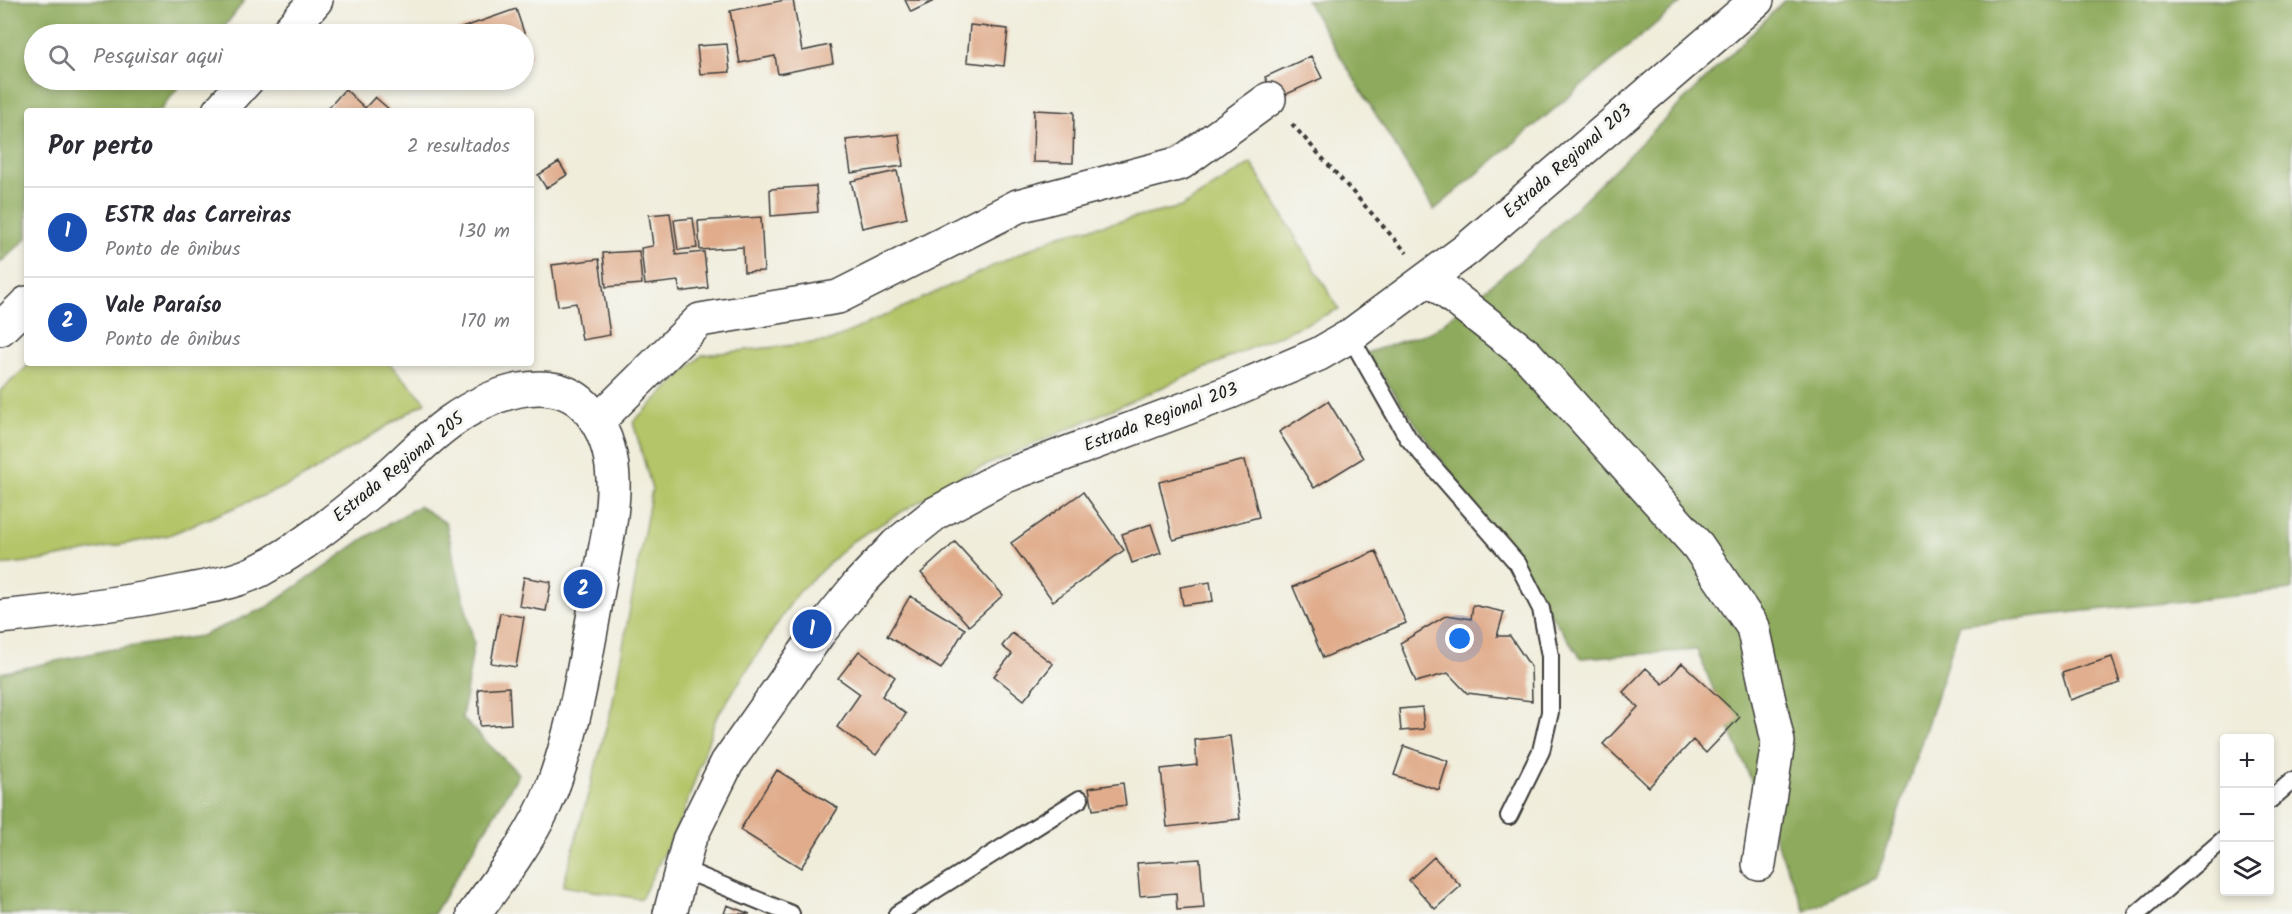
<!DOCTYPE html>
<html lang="pt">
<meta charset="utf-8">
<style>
:root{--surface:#fff;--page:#f2f2f3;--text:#2b2b33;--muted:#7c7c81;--line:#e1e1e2;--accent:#c8321e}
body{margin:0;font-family:Kalam,sans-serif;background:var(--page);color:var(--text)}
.controls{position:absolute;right:18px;bottom:18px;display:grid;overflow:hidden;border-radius:6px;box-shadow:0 3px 9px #0003}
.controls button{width:54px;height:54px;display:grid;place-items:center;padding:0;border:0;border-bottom:2px solid var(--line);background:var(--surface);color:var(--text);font:30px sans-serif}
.you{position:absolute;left:1460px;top:639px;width:21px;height:21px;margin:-15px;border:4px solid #fff;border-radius:50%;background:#1a73e8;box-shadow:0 0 0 9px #1a73e833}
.badge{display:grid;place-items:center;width:39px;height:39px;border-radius:50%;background:var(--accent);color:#fff;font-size:20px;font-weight:700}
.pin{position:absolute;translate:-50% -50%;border:3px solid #fff;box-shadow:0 2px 6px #0006}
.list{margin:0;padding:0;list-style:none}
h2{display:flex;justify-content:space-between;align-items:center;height:78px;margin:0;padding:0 24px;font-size:26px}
h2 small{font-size:20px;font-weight:400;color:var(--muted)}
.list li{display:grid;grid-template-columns:39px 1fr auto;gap:18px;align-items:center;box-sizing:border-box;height:90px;padding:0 24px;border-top:2px solid var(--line)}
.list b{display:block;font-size:22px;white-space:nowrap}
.list p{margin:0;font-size:20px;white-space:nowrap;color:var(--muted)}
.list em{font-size:20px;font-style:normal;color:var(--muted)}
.icon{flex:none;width:33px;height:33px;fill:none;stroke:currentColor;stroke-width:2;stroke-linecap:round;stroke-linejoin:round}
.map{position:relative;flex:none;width:2292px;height:914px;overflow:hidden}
.search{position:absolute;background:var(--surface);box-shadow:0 3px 9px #0003;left:24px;top:24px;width:510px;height:66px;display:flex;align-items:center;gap:15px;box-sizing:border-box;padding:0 21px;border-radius:33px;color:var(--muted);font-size:22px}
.panel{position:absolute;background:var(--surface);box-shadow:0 3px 9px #0003;left:24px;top:108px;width:510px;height:258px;border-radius:6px}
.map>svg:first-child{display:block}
.green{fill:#b3c568;stroke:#687042;stroke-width:1.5}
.forest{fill:#8eaa5c;stroke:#55633c;stroke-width:1.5}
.building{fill:#e0ac8b}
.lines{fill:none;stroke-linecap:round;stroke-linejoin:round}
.service-casing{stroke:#3c3b39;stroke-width:20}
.minor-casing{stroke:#3c3b39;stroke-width:36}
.secondary-casing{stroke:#3c3b39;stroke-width:36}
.path{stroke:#3c3b39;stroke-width:4;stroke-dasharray:4.5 4.5;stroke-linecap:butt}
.service{stroke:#fff;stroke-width:16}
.minor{stroke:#fff;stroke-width:33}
.secondary{stroke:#fff;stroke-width:33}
.labels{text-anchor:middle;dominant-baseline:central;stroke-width:6;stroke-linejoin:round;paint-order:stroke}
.street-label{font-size:18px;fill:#1c1c1c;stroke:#f6f6f2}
</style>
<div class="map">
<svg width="2292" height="914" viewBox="0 0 2292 914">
<rect width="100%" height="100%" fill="#f6f6f2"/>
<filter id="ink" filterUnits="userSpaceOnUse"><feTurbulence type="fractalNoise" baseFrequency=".0167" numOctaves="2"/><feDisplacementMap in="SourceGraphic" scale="12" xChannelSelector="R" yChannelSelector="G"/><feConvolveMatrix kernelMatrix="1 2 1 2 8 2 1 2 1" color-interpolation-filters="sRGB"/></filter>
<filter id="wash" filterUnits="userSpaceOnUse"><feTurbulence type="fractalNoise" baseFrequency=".008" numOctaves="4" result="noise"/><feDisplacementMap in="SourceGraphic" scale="24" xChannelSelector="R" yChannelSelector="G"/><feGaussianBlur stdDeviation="1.35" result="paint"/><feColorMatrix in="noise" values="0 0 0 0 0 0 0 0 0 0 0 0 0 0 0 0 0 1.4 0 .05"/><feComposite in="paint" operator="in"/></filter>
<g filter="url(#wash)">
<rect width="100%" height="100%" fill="#f0eddb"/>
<path class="green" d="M1251,163L1339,309L962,476L851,542L796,595L716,718L683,815L641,899L563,886L612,706L652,489L633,422L702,355L830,341L1060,235L1181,207Z
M31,363H389L426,402L296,482L169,535L39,561L0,565V391Z"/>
<path class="forest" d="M0,0H245L219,34H34V80H184L160,111H27V238L0,263Z
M1306,0H1684L1434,210Z
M1785,0H2292V590L1960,624L1877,878L1805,911L1697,650L1581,658L1366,353L1433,331L1530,253Z
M419,506L446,523L474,643L462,718L519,774L434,914H0V673L108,650L201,636L267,607L365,538Z"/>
<g id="blocks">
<path class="building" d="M785,0H793L802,51L830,45L833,63L778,74L775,56L740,63L730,11Z
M905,0H936L911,12Z
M516,9L532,56L524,59V34H454L453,31Z
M970,25L1008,29L1004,66L967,62Z
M727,44L730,72L700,74L697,46Z
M1311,56L1322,78L1276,99L1265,77Z
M345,89L365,108L375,97L391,111H326Z
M1034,110L1074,112L1073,163L1033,162Z
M899,134L903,166L851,173L846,140Z
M559,162L567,175L546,188L538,175Z
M897,171L907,218L862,228L851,181Z
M816,186L818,212L771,216L770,189Z
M670,213L676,255L704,252L708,288L680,292L678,281L645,285L641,248L653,246L649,215Z
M761,217L764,271L744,272L743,247L700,250L698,221Z
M693,218L697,248L678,250L674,220Z
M639,251L642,284L606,287L603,253Z
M599,259L610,335L582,340L576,303L558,306L552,265Z
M1328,401L1363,458L1314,488L1279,432Z
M1245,460L1259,517L1173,540L1159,482Z
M1083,492L1124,550L1053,601L1011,543Z
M1151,524L1161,553L1132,563L1122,534Z
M955,542L1003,595L969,626L921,573Z
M1376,551L1406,623L1323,658L1293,587Z
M524,577L551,582L546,611L519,606Z
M1210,582L1213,601L1183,605L1180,587Z
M910,596L965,629L941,669L887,636Z
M1473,605L1504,612L1497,636H1510L1531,667L1532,701L1467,693L1448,673L1416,682L1400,643L1447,615L1471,619Z
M500,613L524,617L516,667L491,663Z
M1012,633L1053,664L1024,700L994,676L1012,654L1002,646Z
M859,651L895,677L882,696L906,714L876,755L837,727L860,694L838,678Z
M2112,657L2120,683L2070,700L2062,673Z
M1682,663L1740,717L1706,753L1693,740L1649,787L1603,744L1638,707L1623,692L1646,668L1663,684Z
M509,687L511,724L480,726L478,689Z
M1422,707L1424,729L1401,731L1399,709Z
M1230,736L1240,819L1167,827L1161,769L1197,765L1195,740Z
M1404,746L1448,761L1439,790L1394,775Z
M777,770L838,808L801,868L740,830Z
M1123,783L1126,805L1093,810L1089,788Z
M1434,857L1461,886L1435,909L1409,880Z
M1200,859L1204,908L1177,910L1176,893L1140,896L1137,863Z
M727,905L750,914H724Z"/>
</g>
</g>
<g filter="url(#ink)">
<use href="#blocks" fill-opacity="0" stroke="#3c3b39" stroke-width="1.5"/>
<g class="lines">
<g class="service-casing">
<path id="service" d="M1350,336L1408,438L1518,564L1541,609L1550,656V712L1541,751L1509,816
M2270,800L2292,781
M680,868L791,914
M897,914L1080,799
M2137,914L2224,839"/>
</g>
<g class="minor-casing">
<path id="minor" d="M286,34L316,0
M219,111L247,80
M1430,279L1527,355L1698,546L1753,627L1778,742L1759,864
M0,329L27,303
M598,421L700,320L838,297L1018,206L1181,163L1269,99"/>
</g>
<g class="secondary-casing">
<path id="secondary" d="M0,617C62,611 124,604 185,591C210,586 237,582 260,570C301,548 337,519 373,489C399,468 422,442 450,422C486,396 551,368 587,408C622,449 615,502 605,551C590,630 578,729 546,803C528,842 500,879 474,914
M670,914L689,840L727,763L818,634L857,586L896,545L936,513L1003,477L1230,392L1319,354L1350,336L1466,250L1757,0"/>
</g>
<path class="path" d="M1292,124L1407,253"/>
<use href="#service" class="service"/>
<use href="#minor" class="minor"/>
<use href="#secondary" class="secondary"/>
</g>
</g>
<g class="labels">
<g class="street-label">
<text transform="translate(1568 162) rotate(-41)">Estrada Regional 203</text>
<text transform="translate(1161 418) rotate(-21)">Estrada Regional 203</text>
<text transform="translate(399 468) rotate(-39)">Estrada Regional 205</text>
</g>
</g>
</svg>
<div class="controls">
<button>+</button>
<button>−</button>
<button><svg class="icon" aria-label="layers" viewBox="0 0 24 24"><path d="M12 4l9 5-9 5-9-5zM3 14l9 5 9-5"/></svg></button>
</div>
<div class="you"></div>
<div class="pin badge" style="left:812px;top:629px;background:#1a4fb4">1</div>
<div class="pin badge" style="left:583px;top:589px;background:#1a4fb4">2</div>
<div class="search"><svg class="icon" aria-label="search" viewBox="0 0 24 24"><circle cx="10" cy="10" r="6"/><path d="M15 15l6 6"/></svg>Pesquisar aqui</div>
<section class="panel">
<h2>Por perto<small>2 resultados</small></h2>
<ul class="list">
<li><span class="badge" style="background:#1a4fb4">1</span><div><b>ESTR das Carreiras</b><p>Ponto de ônibus</p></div><em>130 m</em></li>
<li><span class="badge" style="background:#1a4fb4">2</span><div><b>Vale Paraíso</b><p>Ponto de ônibus</p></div><em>170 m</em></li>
</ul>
</section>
</div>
